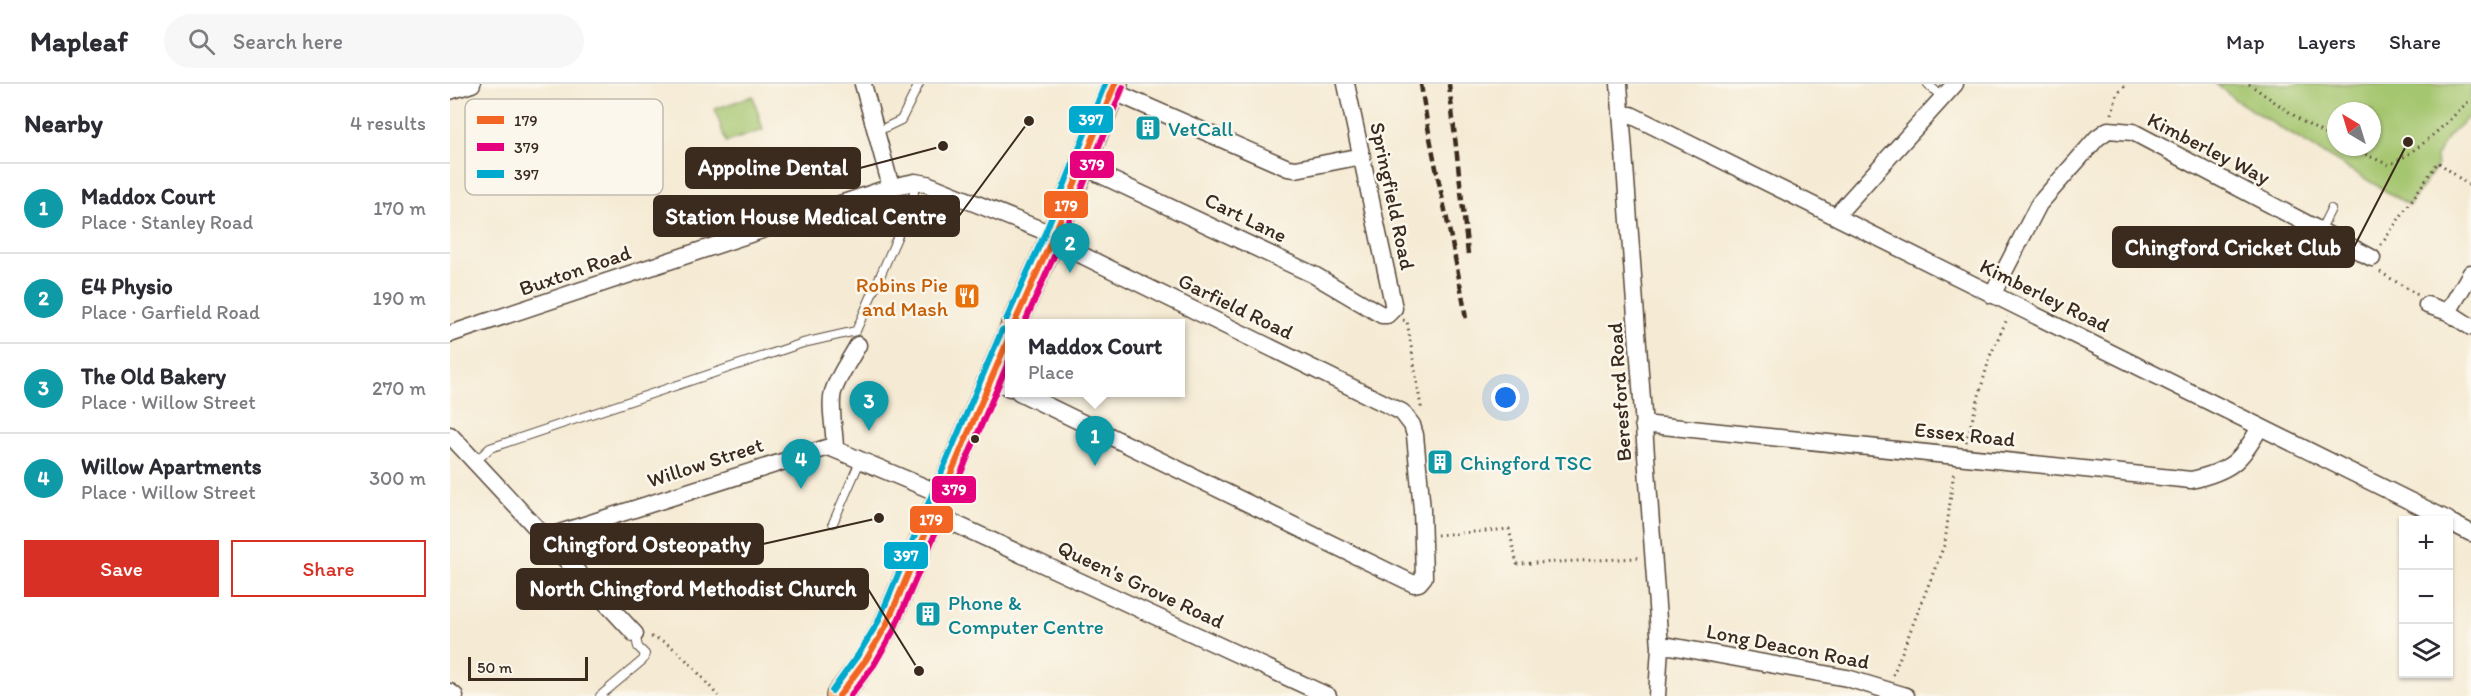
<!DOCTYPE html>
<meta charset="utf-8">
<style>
:root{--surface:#fff;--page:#f7f7f7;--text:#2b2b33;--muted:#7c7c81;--line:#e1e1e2;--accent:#d93025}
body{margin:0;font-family:Itim,sans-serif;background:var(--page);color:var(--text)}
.controls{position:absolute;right:18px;bottom:18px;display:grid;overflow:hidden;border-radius:0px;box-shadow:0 2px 4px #0004}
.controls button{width:54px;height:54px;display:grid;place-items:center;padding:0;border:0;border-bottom:2px solid var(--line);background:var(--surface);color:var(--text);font:30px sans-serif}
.compass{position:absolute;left:1877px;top:18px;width:54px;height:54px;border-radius:50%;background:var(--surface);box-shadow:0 2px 4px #0004;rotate:322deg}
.scale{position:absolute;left:18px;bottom:15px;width:120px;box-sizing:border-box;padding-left:6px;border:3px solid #3b2a1e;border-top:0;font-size:16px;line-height:21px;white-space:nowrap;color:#3b2a1e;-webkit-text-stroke:4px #fbf7ec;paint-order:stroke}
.you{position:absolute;left:1056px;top:314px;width:21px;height:21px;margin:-15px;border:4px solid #fff;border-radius:50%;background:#1a73e8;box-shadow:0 0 0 9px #1a73e833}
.badge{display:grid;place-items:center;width:39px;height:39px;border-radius:50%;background:var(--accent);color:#fff;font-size:20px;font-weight:700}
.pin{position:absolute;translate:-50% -50px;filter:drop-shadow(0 2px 3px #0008)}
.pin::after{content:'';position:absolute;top:32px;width:21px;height:18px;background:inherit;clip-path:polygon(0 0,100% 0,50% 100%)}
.popup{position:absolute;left:555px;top:235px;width:180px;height:78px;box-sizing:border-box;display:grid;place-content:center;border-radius:0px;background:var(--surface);filter:drop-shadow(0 2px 4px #0005);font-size:20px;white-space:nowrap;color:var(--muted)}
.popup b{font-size:22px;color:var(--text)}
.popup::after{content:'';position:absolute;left:50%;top:100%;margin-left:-12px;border:12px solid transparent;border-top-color:var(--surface)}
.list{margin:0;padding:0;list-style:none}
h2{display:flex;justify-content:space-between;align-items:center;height:78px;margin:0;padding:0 24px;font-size:26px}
h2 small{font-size:20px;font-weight:400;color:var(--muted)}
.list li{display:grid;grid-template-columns:39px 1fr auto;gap:18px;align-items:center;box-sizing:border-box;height:90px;padding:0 24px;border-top:2px solid var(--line)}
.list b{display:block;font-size:22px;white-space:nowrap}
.list p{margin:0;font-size:20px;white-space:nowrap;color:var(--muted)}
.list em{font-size:20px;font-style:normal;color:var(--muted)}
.actions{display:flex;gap:12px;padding:18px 24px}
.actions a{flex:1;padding:14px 0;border:2px solid var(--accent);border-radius:0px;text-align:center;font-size:21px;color:var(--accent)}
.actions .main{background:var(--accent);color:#fff}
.icon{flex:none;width:33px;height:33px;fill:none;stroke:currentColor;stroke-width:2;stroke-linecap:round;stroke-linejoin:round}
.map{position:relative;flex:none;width:2021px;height:612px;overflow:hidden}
header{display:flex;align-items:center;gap:36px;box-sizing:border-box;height:84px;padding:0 30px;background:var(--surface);border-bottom:2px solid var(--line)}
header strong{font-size:28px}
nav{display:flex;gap:33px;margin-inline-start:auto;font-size:21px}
.search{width:420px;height:54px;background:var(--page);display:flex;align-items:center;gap:15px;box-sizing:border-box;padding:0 21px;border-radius:33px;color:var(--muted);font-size:22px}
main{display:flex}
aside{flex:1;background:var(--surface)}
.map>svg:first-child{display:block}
.green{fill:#a5c66f;stroke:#707846;stroke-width:1.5;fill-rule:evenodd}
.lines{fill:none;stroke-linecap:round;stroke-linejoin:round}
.service-casing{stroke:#574739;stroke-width:10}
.minor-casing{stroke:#574739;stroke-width:19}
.primary-casing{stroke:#574739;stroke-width:28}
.path{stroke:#574739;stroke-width:3;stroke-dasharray:1.5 4.5;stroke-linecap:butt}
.service{stroke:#fff;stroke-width:8}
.minor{stroke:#fff;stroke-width:16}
.primary{stroke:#f8bd89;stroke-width:26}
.rail{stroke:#3b2a1e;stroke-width:4.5;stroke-dasharray:9 4.5;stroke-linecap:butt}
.bus-1-casing{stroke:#fbf7ec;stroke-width:10}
.bus-2-casing{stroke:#fbf7ec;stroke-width:10}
.bus-3-casing{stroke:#fbf7ec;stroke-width:10}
.bus-1{stroke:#f26522;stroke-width:6}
.bus-2{stroke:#e5007d;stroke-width:6}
.bus-3{stroke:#00a9ce;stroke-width:6}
.bus-dot{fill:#3b2a1e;stroke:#fbf7ec;stroke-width:2}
.labels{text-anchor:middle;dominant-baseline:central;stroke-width:5;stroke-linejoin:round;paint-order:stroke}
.culture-label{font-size:21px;fill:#0d838f;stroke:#fbf7ec;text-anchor:start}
.street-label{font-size:21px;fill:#3b2a1e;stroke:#fbf7ec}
.food-label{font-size:21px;fill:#c56008;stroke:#fbf7ec;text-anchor:end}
.key{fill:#fbf7ec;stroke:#c1baae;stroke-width:1.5}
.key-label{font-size:16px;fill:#3b2a1e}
.leader{fill:none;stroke:#3b2a1e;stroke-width:2}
.callout-dot{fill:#3b2a1e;stroke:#fbf7ec;stroke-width:2}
.callout{fill:#3b2a1e;stroke:#3b2a1e;stroke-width:2}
.callout-label{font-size:22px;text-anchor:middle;font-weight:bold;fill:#fff}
.line-badge{stroke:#fbf7ec;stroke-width:2}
.badge-label{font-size:16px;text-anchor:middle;font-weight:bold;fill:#fff}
</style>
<header>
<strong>Mapleaf</strong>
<div class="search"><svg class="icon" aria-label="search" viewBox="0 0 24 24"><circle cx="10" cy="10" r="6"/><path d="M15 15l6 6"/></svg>Search here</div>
<nav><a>Map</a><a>Layers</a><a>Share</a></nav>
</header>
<main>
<aside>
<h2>Nearby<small>4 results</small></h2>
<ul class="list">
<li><span class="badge" style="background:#0f9aa8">1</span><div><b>Maddox Court</b><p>Place · Stanley Road</p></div><em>170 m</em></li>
<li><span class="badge" style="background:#0f9aa8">2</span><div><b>E4 Physio</b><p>Place · Garfield Road</p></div><em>190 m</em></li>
<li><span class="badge" style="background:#0f9aa8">3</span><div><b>The Old Bakery</b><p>Place · Willow Street</p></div><em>270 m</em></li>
<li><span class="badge" style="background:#0f9aa8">4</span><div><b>Willow Apartments</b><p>Place · Willow Street</p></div><em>300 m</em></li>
</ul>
<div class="actions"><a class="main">Save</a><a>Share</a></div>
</aside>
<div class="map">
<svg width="2021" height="612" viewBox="0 0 2021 612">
<rect width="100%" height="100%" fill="#fbf7ec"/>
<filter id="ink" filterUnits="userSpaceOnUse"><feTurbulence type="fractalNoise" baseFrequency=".0167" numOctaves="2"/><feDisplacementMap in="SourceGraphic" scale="12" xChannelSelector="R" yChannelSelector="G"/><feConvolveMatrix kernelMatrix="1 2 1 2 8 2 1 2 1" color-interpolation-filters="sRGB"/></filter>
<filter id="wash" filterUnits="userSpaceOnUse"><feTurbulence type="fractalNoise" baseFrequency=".008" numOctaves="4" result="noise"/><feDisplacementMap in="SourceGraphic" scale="24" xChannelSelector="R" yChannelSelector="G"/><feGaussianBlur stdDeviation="1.35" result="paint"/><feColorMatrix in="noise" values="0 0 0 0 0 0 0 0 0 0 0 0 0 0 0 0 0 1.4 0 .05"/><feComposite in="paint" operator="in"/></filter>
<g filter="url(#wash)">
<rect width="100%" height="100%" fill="#f5ead3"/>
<path class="green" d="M1766,0H2021V31L1998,52L1986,73L1987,82L1959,121L1829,43L1784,15ZM1886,27H1922V63H1886Z
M303,12L313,46L276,58L265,25Z"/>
</g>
<g filter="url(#ink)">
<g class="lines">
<g class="service-casing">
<path id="service" d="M1478,0L1493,14
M426,48L451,36L469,0
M1870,147L1881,125
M25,378L40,364L353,259L406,247L463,117L465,98
M383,439L411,375
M150,612L193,576L195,570L188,563L185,550"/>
</g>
<g class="minor-casing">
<path id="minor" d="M413,0L441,103
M1169,0L1210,563L1207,612
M0,7L22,0
M662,7L838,84L846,85L912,72
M1171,31H1181L1998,436
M632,82L864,191L932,231H937L944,224L896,0
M1387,133L1392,125L1505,0
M1542,211L1589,120L1647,54L1658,46L1683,48L1922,174
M1977,221L1998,228L2021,243
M1998,228L2021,189
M0,250L441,103L465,98L477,100L604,151
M540,294L560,304
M569,308L964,500L969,499L974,493L972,426L965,351L962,341L952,328L601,156
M1193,340L1741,396C1780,387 1791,378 1810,343
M0,351L185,550
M385,365C385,348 379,322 383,308C388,292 400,276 408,261
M484,430L878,612
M1998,437L2021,449
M100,457L109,449L379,363L491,410
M1210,563L1220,562L1397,594L1456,612
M0,608L5,612"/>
</g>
<g class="primary-casing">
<path id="primary" d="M564,240L604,151L665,0
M389,612L416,576L436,542L560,250"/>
</g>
<path class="path" d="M1799,0L1855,39L1886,56
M1662,30L1667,10L1677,0
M1899,63L1939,81C1972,65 1995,40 2021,15
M1931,161L1988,78L2021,103
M1930,188L1968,211
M953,236L957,237L971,323L969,327
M1516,358L1540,272L1558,233
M987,451L1059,445L1067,480L1188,474
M201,553C225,557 252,594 268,612
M1443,591L1495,459L1504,386"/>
<use href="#service" class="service"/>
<use href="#minor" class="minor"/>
<use href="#primary" class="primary"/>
<path class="rail" d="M971,0C982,79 1004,156 1016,235
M999,0L1018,170"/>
<g class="bus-1-casing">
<path id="bus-1" d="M564,240L604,151L665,0
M389,612L416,576L436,542L560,251"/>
</g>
<g class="bus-2-casing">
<path id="bus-2" d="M574,240L612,154L673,3
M400,612L424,581L444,546L560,274"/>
</g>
<g class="bus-3-casing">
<path id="bus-3" d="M556,236L596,147L655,0
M382,607L408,571L428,538L552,246"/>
</g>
<use href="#bus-1" class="bus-1"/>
<use href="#bus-2" class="bus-2"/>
<use href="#bus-3" class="bus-3"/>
</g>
</g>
<defs>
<g id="building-square" transform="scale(1.35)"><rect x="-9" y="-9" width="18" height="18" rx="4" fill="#0f9aa8" stroke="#fbf7ec"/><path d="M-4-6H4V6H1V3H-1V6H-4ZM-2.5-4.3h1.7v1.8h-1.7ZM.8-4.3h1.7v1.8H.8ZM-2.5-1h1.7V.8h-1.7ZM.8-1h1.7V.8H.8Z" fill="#fff"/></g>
<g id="restaurant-square" transform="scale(1.35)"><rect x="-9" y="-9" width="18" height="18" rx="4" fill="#e8710a" stroke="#fbf7ec"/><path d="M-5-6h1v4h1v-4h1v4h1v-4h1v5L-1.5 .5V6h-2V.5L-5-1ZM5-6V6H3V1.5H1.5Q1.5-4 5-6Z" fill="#fff"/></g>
</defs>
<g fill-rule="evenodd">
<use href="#building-square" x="698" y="44"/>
<use href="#restaurant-square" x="517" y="212"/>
<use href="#building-square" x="990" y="378"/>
<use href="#building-square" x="478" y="530"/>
</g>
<circle class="bus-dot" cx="525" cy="355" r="5"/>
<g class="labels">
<g class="culture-label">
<text x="718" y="44">VetCall</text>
<text x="1010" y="378">Chingford TSC</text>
<text x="498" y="518">Phone &amp;<tspan x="498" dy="24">Computer Centre</tspan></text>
</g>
<g class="street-label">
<text transform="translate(1759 64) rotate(27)">Kimberley Way</text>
<text transform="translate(943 112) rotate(78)">Springfield Road</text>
<text transform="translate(796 133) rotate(26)">Cart Lane</text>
<text transform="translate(125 186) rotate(-19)">Buxton Road</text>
<text transform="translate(1595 211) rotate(26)">Kimberley Road</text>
<text transform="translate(786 222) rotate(26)">Garfield Road</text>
<text transform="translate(1169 308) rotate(-94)">Beresford Road</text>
<text transform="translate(1515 350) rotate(6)">Essex Road</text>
<text transform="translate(255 378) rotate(-18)">Willow Street</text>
<text transform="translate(691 500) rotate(25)">Queen's Grove Road</text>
<text transform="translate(1338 562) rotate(11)">Long Deacon Road</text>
</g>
<g class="food-label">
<text x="498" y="200">Robins Pie<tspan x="498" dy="24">and Mash</tspan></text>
</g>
</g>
<rect x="15" y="15" width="198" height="96" rx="9" class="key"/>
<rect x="27" y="32" width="27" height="8" fill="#f26522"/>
<rect x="27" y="59" width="27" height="8" fill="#e5007d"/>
<rect x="27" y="86" width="27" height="8" fill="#00a9ce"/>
<g class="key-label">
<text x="64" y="42">179</text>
<text x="64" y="69">379</text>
<text x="64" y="96">397</text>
</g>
<path class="leader" d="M493 62L410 84M579 37L509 132M1958 58L1904 163M429 434L313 460M469 587L418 505"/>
<g class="callout-dot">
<circle cx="493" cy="62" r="6"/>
<circle cx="579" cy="37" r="6"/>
<circle cx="1958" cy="58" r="6"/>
<circle cx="429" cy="434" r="6"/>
<circle cx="469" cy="587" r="6"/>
</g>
<g class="callout">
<rect x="236" y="64" width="174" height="40" rx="6"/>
<rect x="204" y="112" width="305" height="40" rx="6"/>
<rect x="1663" y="143" width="241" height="40" rx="6"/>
<rect x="81" y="440" width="232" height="40" rx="6"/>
<rect x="67" y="485" width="351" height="40" rx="6"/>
</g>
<g class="callout-label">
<text x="323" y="91">Appoline Dental</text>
<text x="356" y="140">Station House Medical Centre</text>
<text x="1783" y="171">Chingford Cricket Club</text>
<text x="197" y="468">Chingford Osteopathy</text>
<text x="243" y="512">North Chingford Methodist Church</text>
</g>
<g class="line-badge">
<rect x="618" y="21" width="46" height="29" rx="6" fill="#00a9ce"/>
<rect x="619" y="66" width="46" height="29" rx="6" fill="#e5007d"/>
<rect x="593" y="106" width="46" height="29" rx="6" fill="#f26522"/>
<rect x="481" y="391" width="46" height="29" rx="6" fill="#e5007d"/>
<rect x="459" y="421" width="45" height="29" rx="6" fill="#f26522"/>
<rect x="433" y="457" width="46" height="29" rx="6" fill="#00a9ce"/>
</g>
<g class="badge-label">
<text x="641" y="41">397</text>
<text x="642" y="86">379</text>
<text x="616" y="127">179</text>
<text x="504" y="411">379</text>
<text x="481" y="441">179</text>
<text x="456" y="477">397</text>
</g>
</svg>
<div class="controls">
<button>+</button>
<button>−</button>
<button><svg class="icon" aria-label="layers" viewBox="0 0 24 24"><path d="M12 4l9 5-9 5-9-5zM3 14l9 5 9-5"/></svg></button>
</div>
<svg class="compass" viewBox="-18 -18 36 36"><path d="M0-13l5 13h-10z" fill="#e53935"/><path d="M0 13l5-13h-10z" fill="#7c7c81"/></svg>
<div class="scale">50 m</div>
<div class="you"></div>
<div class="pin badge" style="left:645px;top:382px;background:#0f9aa8">1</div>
<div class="popup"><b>Maddox Court</b>Place</div>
<div class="pin badge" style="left:620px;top:189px;background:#0f9aa8">2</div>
<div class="pin badge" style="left:419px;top:347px;background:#0f9aa8">3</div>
<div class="pin badge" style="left:351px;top:405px;background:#0f9aa8">4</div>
</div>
</main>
